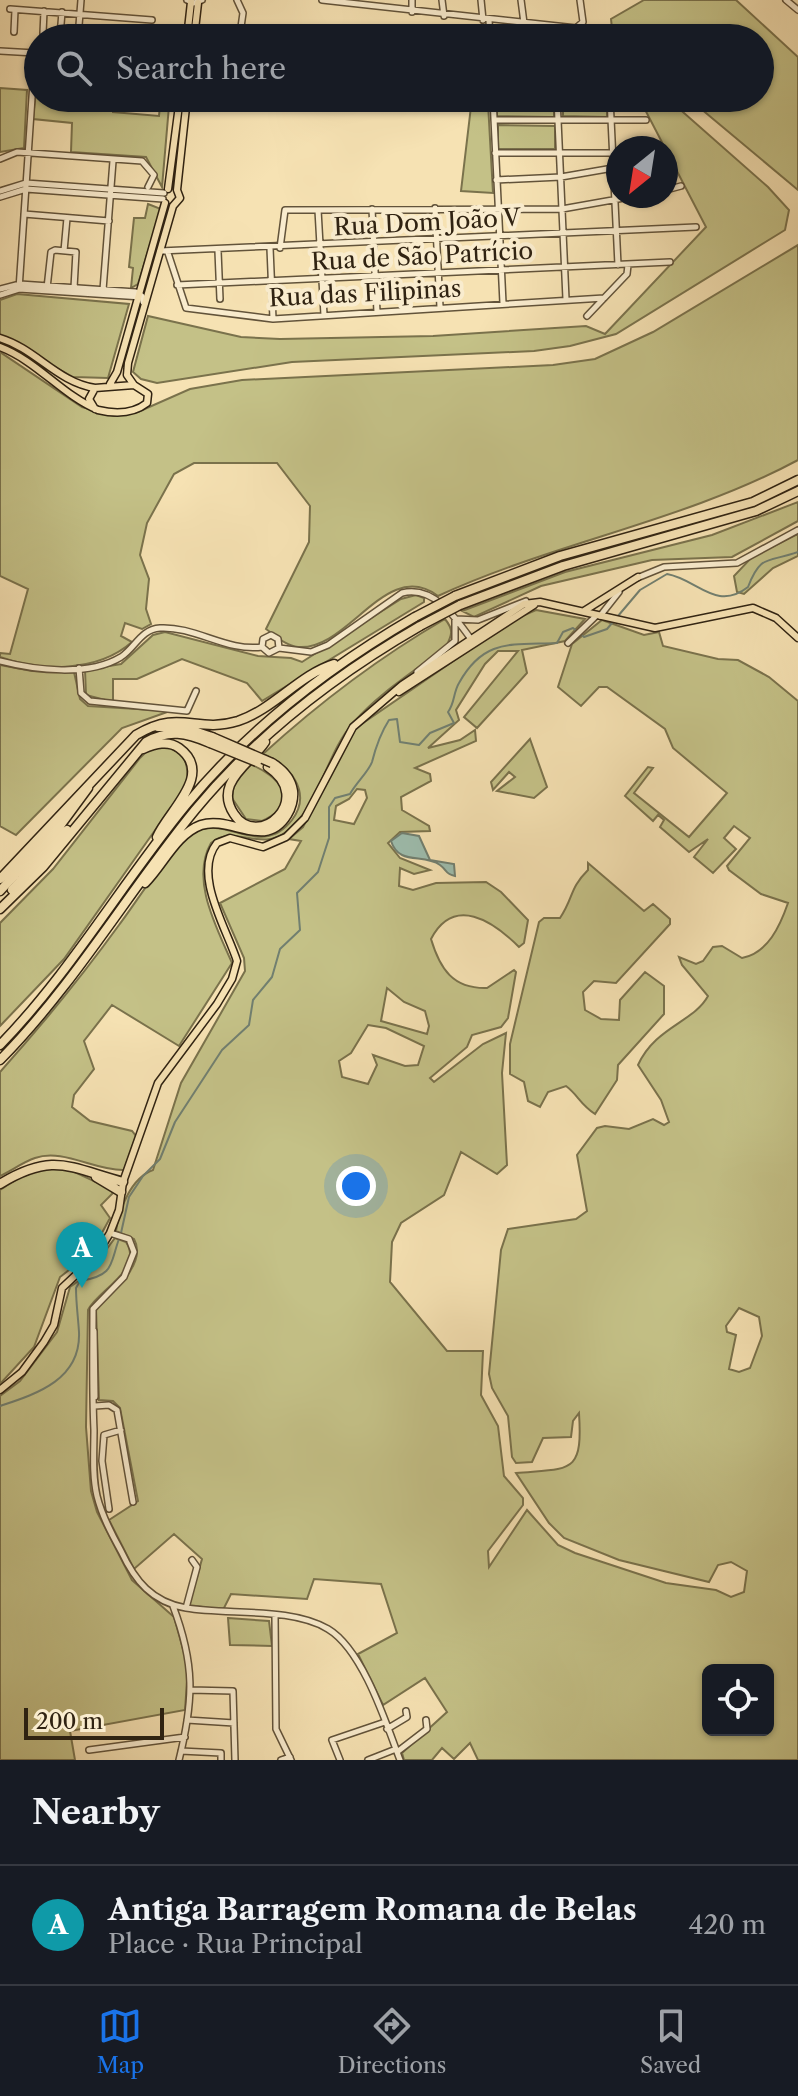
<!DOCTYPE html>
<meta charset="utf-8">
<style>
:root{--surface:#171b24;--page:#242831;--text:#f1f3f6;--muted:#9ea1a6;--line:#363941;--accent:#1a73e8}
body{margin:0;font-family:"Libre Caslon Text",serif;background:var(--page);color:var(--text)}
.controls{position:absolute;right:24px;bottom:24px;display:grid;overflow:hidden;border-radius:12px;box-shadow:0 2px 6px #0004}
.controls button{width:72px;height:72px;display:grid;place-items:center;padding:0;border:0;border-bottom:2px solid var(--line);background:var(--surface);color:var(--text);font:40px sans-serif}
.compass{position:absolute;left:606px;top:136px;width:72px;height:72px;border-radius:50%;background:var(--surface);box-shadow:0 2px 6px #0004;rotate:210deg}
.scale{position:absolute;left:24px;bottom:20px;width:140px;box-sizing:border-box;padding-left:8px;border:4px solid #302312;border-top:0;font-size:22px;line-height:28px;white-space:nowrap;color:#302312;-webkit-text-stroke:6px #f9ecce;paint-order:stroke}
.you{position:absolute;left:356px;top:1186px;width:28px;height:28px;margin:-20px;border:6px solid #fff;border-radius:50%;background:#1a73e8;box-shadow:0 0 0 12px #1a73e833}
.badge{display:grid;place-items:center;width:52px;height:52px;border-radius:50%;background:var(--accent);color:#fff;font-size:26px;font-weight:700}
.pin{position:absolute;translate:-50% -66px;filter:drop-shadow(0 2px 4px #0008)}
.pin::after{content:'';position:absolute;top:42px;width:28px;height:24px;background:inherit;clip-path:polygon(0 0,100% 0,50% 100%)}
.list{margin:0;padding:0;list-style:none}
h2{display:flex;justify-content:space-between;align-items:center;height:104px;margin:0;padding:0 32px;font-size:34px}
h2 small{font-size:26px;font-weight:400;color:var(--muted)}
.list li{display:grid;grid-template-columns:52px 1fr auto;gap:24px;align-items:center;box-sizing:border-box;height:120px;padding:0 32px;border-top:2px solid var(--line)}
.list b{display:block;font-size:30px;white-space:nowrap}
.list p{margin:0;font-size:26px;white-space:nowrap;color:var(--muted)}
.list em{font-size:26px;font-style:normal;color:var(--muted)}
.icon{flex:none;width:44px;height:44px;fill:none;stroke:currentColor;stroke-width:2;stroke-linecap:round;stroke-linejoin:round}
.map{position:relative;flex:none;width:798px;height:1760px;overflow:hidden}
.search{position:absolute;background:var(--surface);box-shadow:0 2px 6px #0004;left:24px;right:24px;top:24px;height:88px;display:flex;align-items:center;gap:20px;box-sizing:border-box;padding:0 28px;border-radius:44px;color:var(--muted);font-size:30px}
.sheet{height:224px;background:var(--surface)}
nav{display:flex;justify-content:space-around;align-items:center;box-sizing:border-box;height:112px;border-top:2px solid var(--line);background:var(--surface);font-size:22px;color:var(--muted)}
nav a{display:grid;justify-items:center;gap:4px}
nav .on{color:var(--accent)}
.map>svg:first-child{display:block}
.green{fill:#c4c187;stroke:#7a724c;stroke-width:2;fill-rule:evenodd}
.water{fill:#9dbdae;stroke:#717f70;stroke-width:2}
.lines{fill:none;stroke-linecap:round;stroke-linejoin:round}
.stream{stroke:#717f70;stroke-width:2}
.minor-casing{stroke:#62533a;stroke-width:8}
.major-casing{stroke:#302312;stroke-width:9}
.highway-casing{stroke:#302312;stroke-width:11}
.minor{stroke:#f9ecce;stroke-width:5}
.major{stroke:#f6e2b3;stroke-width:6}
.highway{stroke:#f6e2b3;stroke-width:8}
.highway-bridge-casing{stroke:#302312;stroke-width:11;stroke-linecap:butt}
.highway-bridge{stroke:#f6e2b3;stroke-width:8}
.labels{text-anchor:middle;dominant-baseline:central;stroke-width:8;stroke-linejoin:round;paint-order:stroke}
.street-label{font-size:24px;fill:#302312;stroke:#f9ecce}
</style>
<div class="map">
<svg width="798" height="1760" viewBox="0 0 798 1760">
<rect width="100%" height="100%" fill="#f6e2b3"/>
<filter id="stains"><feTurbulence type="fractalNoise" baseFrequency=".0025" numOctaves="4"/><feColorMatrix values="0 0 0 0 .2 0 0 0 0 .09 0 0 0 0 .02 0 0 0 .5 -.17"/></filter>
<radialGradient id="worn" r=".72"><stop offset=".6" stop-color="#630" stop-opacity="0"/><stop offset="1" stop-color="#630" stop-opacity=".3"/></radialGradient>
<path class="green" d="M644,0H736L798,57V190L688,98H760V38H613L611,19Z
M0,88L27,90L24,148L0,152Z
M36,89L38,98H113V112L159,116L160,105L169,106L162,187L146,157L71,152L72,123L33,119Z
M472,98H485L488,103L493,193L461,191Z
M497,98H554V117L497,116Z
M563,98H607V117L563,116Z
M639,98H667L768,187L789,210L785,230L616,334L570,346L534,351L292,362L157,383L141,379L133,372L148,316L241,337L280,339L433,336L586,326L605,334L706,227Z
M498,125L555,126V149H498Z
M148,204L161,209L138,284L131,288L133,268L129,267L134,218H145Z
M798,245V460C685,521 555,542 438,596C386,557 349,651 298,647C286,646 276,636 266,629L309,542L310,506L277,463H194L174,474L147,523L140,555L149,579L146,609L151,624L142,629L125,623L121,636L132,642C98,672 41,672 0,657V653L10,654L28,589L0,576V352L82,407L114,416L138,412L190,389L242,380L553,365L595,359L653,332Z
M17,294L129,304L108,378L73,377L0,336V300Z
M798,502V521L732,557L652,560L541,586L474,617L462,611L565,572L712,535Z
M798,534V556L773,568L744,594L737,592L734,576L752,557Z
M416,595L424,598V602L262,701L247,683L182,659L137,679H113V702L86,695L85,670L121,664L153,635L165,632L258,656L291,658L302,662L401,599Z
M536,610L585,619L565,641L522,650L527,673L477,728L464,717L518,651H498L485,664L456,710L459,720L428,748L460,740L475,730L476,741L415,768L430,774L431,781L401,797L402,810L429,826L430,831L400,832L388,843L400,858L430,870L414,874L400,868L399,886L413,890L436,883L486,882L501,892L528,920L524,943L519,947C493,921 454,895 431,939C440,969 453,989 487,988L514,970L516,972L508,1018L501,1027L472,1035L467,1047L430,1078L434,1082L483,1044L506,1033L502,1073L507,1165L497,1174L461,1152L444,1195L401,1223L392,1242L390,1282L447,1351H483L481,1395L498,1426L504,1476L523,1498V1505L488,1551L489,1567L527,1510L558,1545L575,1553L666,1583L716,1590L731,1597L744,1592L747,1571L731,1562L718,1565L709,1582L619,1560L564,1538L549,1523L516,1473C571,1468 583,1475 579,1413L573,1421L571,1437L543,1438L532,1462L516,1463L512,1457L508,1416L492,1388L489,1374L501,1250L508,1229L576,1219L587,1211L577,1155L597,1128L605,1126L629,1129L653,1119L664,1125L669,1122L661,1100L638,1065C655,1027 694,1022 708,996L682,965L679,957L696,964L703,961L713,947L722,946L742,958C768,953 780,926 788,903L761,894L729,870L727,866L750,838L734,826L724,838L736,849L713,873L694,857L708,839L689,852L660,827L664,820L658,815L653,821L625,796L648,767L653,768L634,793L689,837L727,793L673,748L665,729L607,687H599L581,706L558,687L572,644L602,620L644,635L659,632L663,646L718,659L738,660L769,677L798,701V1760H478L470,1743L454,1759L442,1748L432,1760H404L402,1753L447,1712L425,1678L383,1705L358,1654L397,1633L381,1584L314,1579L307,1599L231,1594L223,1610L189,1605L202,1559L174,1534L134,1569L109,1520L138,1501L120,1408L113,1401L99,1400L96,1308C111,1293 148,1264 134,1239L116,1231C119,1209 131,1178 153,1170L181,1083L245,971L244,958L220,903L285,869L301,841L289,839L303,827L353,730L513,620ZM357,789L365,790L367,798L354,824L334,820L336,806L349,799ZM387,988L404,1002L425,1011L429,1026L427,1034L381,1021ZM368,1025L386,1028L424,1046L418,1065L405,1066L373,1055L377,1065L368,1084L342,1077L339,1061L351,1053ZM739,1308L759,1317L762,1336L750,1368L739,1372L729,1369L736,1335L727,1332L726,1326ZM708,1670H768V1730H708Z
M445,619C454,630 452,635 446,647C415,671 379,693 354,722C325,754 321,805 286,832C261,852 234,824 211,843C190,880 217,928 232,963L179,1046L112,1005L84,1041L94,1069L74,1095L72,1107L90,1121L132,1131L136,1136L124,1170C95,1171 63,1148 35,1158C23,1162 11,1171 0,1176V1072C42,1025 82,976 119,925C136,903 169,849 191,834C224,811 260,861 292,820C313,792 289,764 263,754C320,702 378,658 445,619Z
M0,665L32,671L74,672L80,699L88,706L170,711L122,728L16,835L0,826Z
M530,739L547,787L534,798L497,791L515,777L509,772L493,790L491,782Z
M164,746C186,751 189,765 187,785L64,959L0,1026V923L53,869L140,758L148,750Z
M250,764C279,776 303,802 262,821L246,819L232,798L234,781Z
M588,863L644,911L653,904L670,919V924L616,983L594,981L583,992L585,1010L601,1019L619,1020L620,1000L645,972L664,986V1014L618,1065L617,1080L595,1114C580,1104 578,1095 566,1086L548,1092L540,1107L528,1101L524,1082L510,1074V1044L539,922L544,918H560C574,897 569,889 588,870Z
M66,1168L109,1188L113,1193L101,1205L110,1218L91,1253L60,1277L34,1347L0,1384V1190L33,1169Z
M115,1238L126,1242C144,1270 98,1290 88,1310L86,1427L91,1491L97,1512L132,1580L174,1617L188,1667L185,1710L70,1731L75,1760H0V1396L20,1381L57,1332L70,1287L88,1274Z
M228,1618L269,1621L272,1646L230,1645Z"/>
<path class="water" d="M402,833L419,836L430,860L454,864L455,876C445,874 447,870 440,865C423,853 399,866 391,841Z"/>
<g class="lines">
<path class="stream" d="M121,1233L129,1197L143,1176L160,1159L175,1122L222,1050L249,1025L253,1000L272,977L280,949L300,930L297,893L318,872L329,838V807L335,798L350,794C356,783 369,771 372,762C376,746 380,734 389,720L397,719L400,742L419,745L430,733L454,723L448,712C455,703 453,693 459,683C484,638 512,645 557,643L563,632L573,628L584,637L607,629L640,590L667,574C697,579 716,612 748,587C761,553 768,563 798,552
M0,1406C36,1394 81,1380 79,1332C78,1316 76,1303 76,1288L80,1281C115,1276 110,1263 119,1239"/>
<g class="minor-casing">
<path id="minor" d="M187,0L194,3L202,0
M322,0L576,28L583,22L580,0
M412,0V12
M442,0L444,16
M481,0L483,20
M521,0L524,23
M786,0L798,10
M10,9L152,20
M44,11L43,33L60,36L62,12
M489,20L490,38
M14,32L15,10
M208,32L240,34L243,13L237,0
M78,38L81,0
M0,51L35,53
M145,98L180,101
M493,98L503,303
M557,98L566,299
M610,98L618,265
M494,120H646
M495,153H618
M0,159L17,152L142,161L154,175L148,187
M496,180L561,177L613,168
M666,190L681,186
M0,191L26,183L164,193
M0,197L26,189L163,199
M435,208L440,307
M372,209L377,312
M318,210L324,315
M24,214L109,221
M270,248L273,319
M280,248L285,210L562,209L635,196
M64,251L67,218
M160,251L696,227
M218,251L220,299
M168,253L186,308L273,319L604,298
M177,285L670,262
M47,288L51,252L55,250L76,252L74,288
M0,289L20,284L136,292L142,296L143,302
M19,289L35,53
M103,290L113,161
M0,295L19,289L142,297
M587,316L627,274L628,265
M637,578L664,567L737,563L798,530
M600,616L619,592
M456,619L478,620L526,601
M568,643L597,615
M262,647L263,639L271,635L278,639L279,648
M262,647L269,653L279,648
M279,648L311,652L328,645L402,593C434,585 456,618 473,642
M0,661C35,670 88,677 121,657C135,648 141,629 160,628C195,626 227,652 262,647
M79,668L81,693L90,701L187,711L196,691
M417,672L455,641V620
M110,1233L129,1239L134,1252L124,1277L93,1309C93,1349 92,1389 94,1430C94,1452 92,1474 97,1496C102,1516 111,1533 121,1551C135,1581 152,1602 186,1608C228,1615 292,1607 328,1629C363,1650 386,1723 400,1760
M94,1331L95,1397
M95,1406L109,1405L117,1410L133,1502
M109,1509L102,1461L104,1435L121,1430
M173,1606C195,1664 194,1700 179,1760
M186,1608L197,1567L192,1560
M275,1616L276,1729L291,1760
M190,1690L233,1691L235,1760
M187,1720L234,1723
M387,1729L407,1717L406,1711
M89,1750L185,1737
M181,1751L221,1753V1760
M397,1752L427,1729L426,1720
M281,1760L290,1757
M340,1760L332,1740L385,1722
M368,1760L396,1749"/>
</g>
<g class="major-casing">
<path id="major" d="M187,38L191,2
M194,38L198,3
M168,189L180,98
M0,338C36,349 57,382 95,388
M0,347C37,361 62,395 98,410C115,414 133,414 147,403L148,394L134,385L95,388L89,399L95,409
M110,384L117,372L165,203
M134,385L127,375L128,363L173,206L180,198L177,190L187,98
M584,611L638,577
M399,692L534,605
M0,1390L22,1372L44,1342L54,1325L62,1288L96,1256L110,1233L119,1210L123,1182L158,1083L217,1004L232,979L237,961C227,929 192,874 217,843L230,838L263,847L286,837L305,818L353,727L402,685L524,604L540,602L655,628L753,608L776,618L798,638"/>
</g>
<g class="highway-casing">
<path id="highway" d="M455,596L560,556L753,502L798,480
M460,605L563,566L756,511L798,491
M158,727H182L212,737
M265,742C255,757 237,768 230,785C226,795 228,805 234,814C258,851 316,799 268,767
M143,749C155,744 168,740 179,748C215,774 168,811 157,837
M0,879L136,735C181,708 195,734 238,721C274,709 299,675 334,664
M145,883C163,865 176,834 201,825C231,815 265,851 287,815C291,809 294,799 293,791C291,778 282,769 272,763
M12,890L67,830
M0,891L60,826L88,788
M0,909L43,867L146,742C169,729 186,733 210,743
M0,1045C71,972 122,883 186,805C250,727 329,667 415,617
M0,1060C75,984 128,892 195,810C258,734 335,675 420,626
M96,1177L121,1192
M0,1184C53,1152 68,1167 123,1182"/>
</g>
<use href="#minor" class="minor"/>
<use href="#major" class="major"/>
<use href="#highway" class="highway"/>
<g class="highway-bridge-casing">
<path id="highway-bridge" d="M415,617L455,596
M420,626L460,605
M212,737L272,763
M210,743L257,762"/>
</g>
<use href="#highway-bridge" class="highway-bridge"/>
</g>
<g class="labels">
<g class="street-label">
<text transform="translate(427 222) rotate(-3)">Rua Dom João V</text>
<text transform="translate(422 256) rotate(-3)">Rua de São Patrício</text>
<text transform="translate(365 293) rotate(-3)">Rua das Filipinas</text>
</g>
</g>
<rect width="100%" height="100%" filter="url(#stains)"/>
<rect width="100%" height="100%" fill="url(#worn)"/>
</svg>
<div class="controls">
<button><svg class="icon" aria-label="locate" viewBox="0 0 24 24"><circle cx="12" cy="12" r="6"/><path d="M12 2v4M12 18v4M2 12h4M18 12h4"/></svg></button>
</div>
<svg class="compass" viewBox="-18 -18 36 36"><path d="M0-13l5 13h-10z" fill="#e53935"/><path d="M0 13l5-13h-10z" fill="#9ea1a6"/></svg>
<div class="scale">200 m</div>
<div class="you"></div>
<div class="pin badge" style="left:82px;top:1288px;background:#0f9aa8">A</div>
<div class="search"><svg class="icon" aria-label="search" viewBox="0 0 24 24"><circle cx="10" cy="10" r="6"/><path d="M15 15l6 6"/></svg>Search here</div>
</div>
<section class="sheet">
<h2>Nearby<small></small></h2>
<ul class="list">
<li><span class="badge" style="background:#0f9aa8">A</span><div><b>Antiga Barragem Romana de Belas</b><p>Place · Rua Principal</p></div><em>420 m</em></li>
</ul>
</section>
<nav>
<a class="on"><svg class="icon" aria-label="map" viewBox="0 0 24 24"><path d="M3 6l6-2 6 2 6-2v14l-6 2-6-2-6 2zM9 4v14M15 6v14"/></svg>Map</a>
<a><svg class="icon" aria-label="directions" viewBox="0 0 24 24"><path d="M12 3l9 9-9 9-9-9zM9 14v-3h6M13 9l2 2-2 2"/></svg>Directions</a>
<a><svg class="icon" aria-label="saved" viewBox="0 0 24 24"><path d="M7 4h10v16l-5-4-5 4z"/></svg>Saved</a>
</nav>
